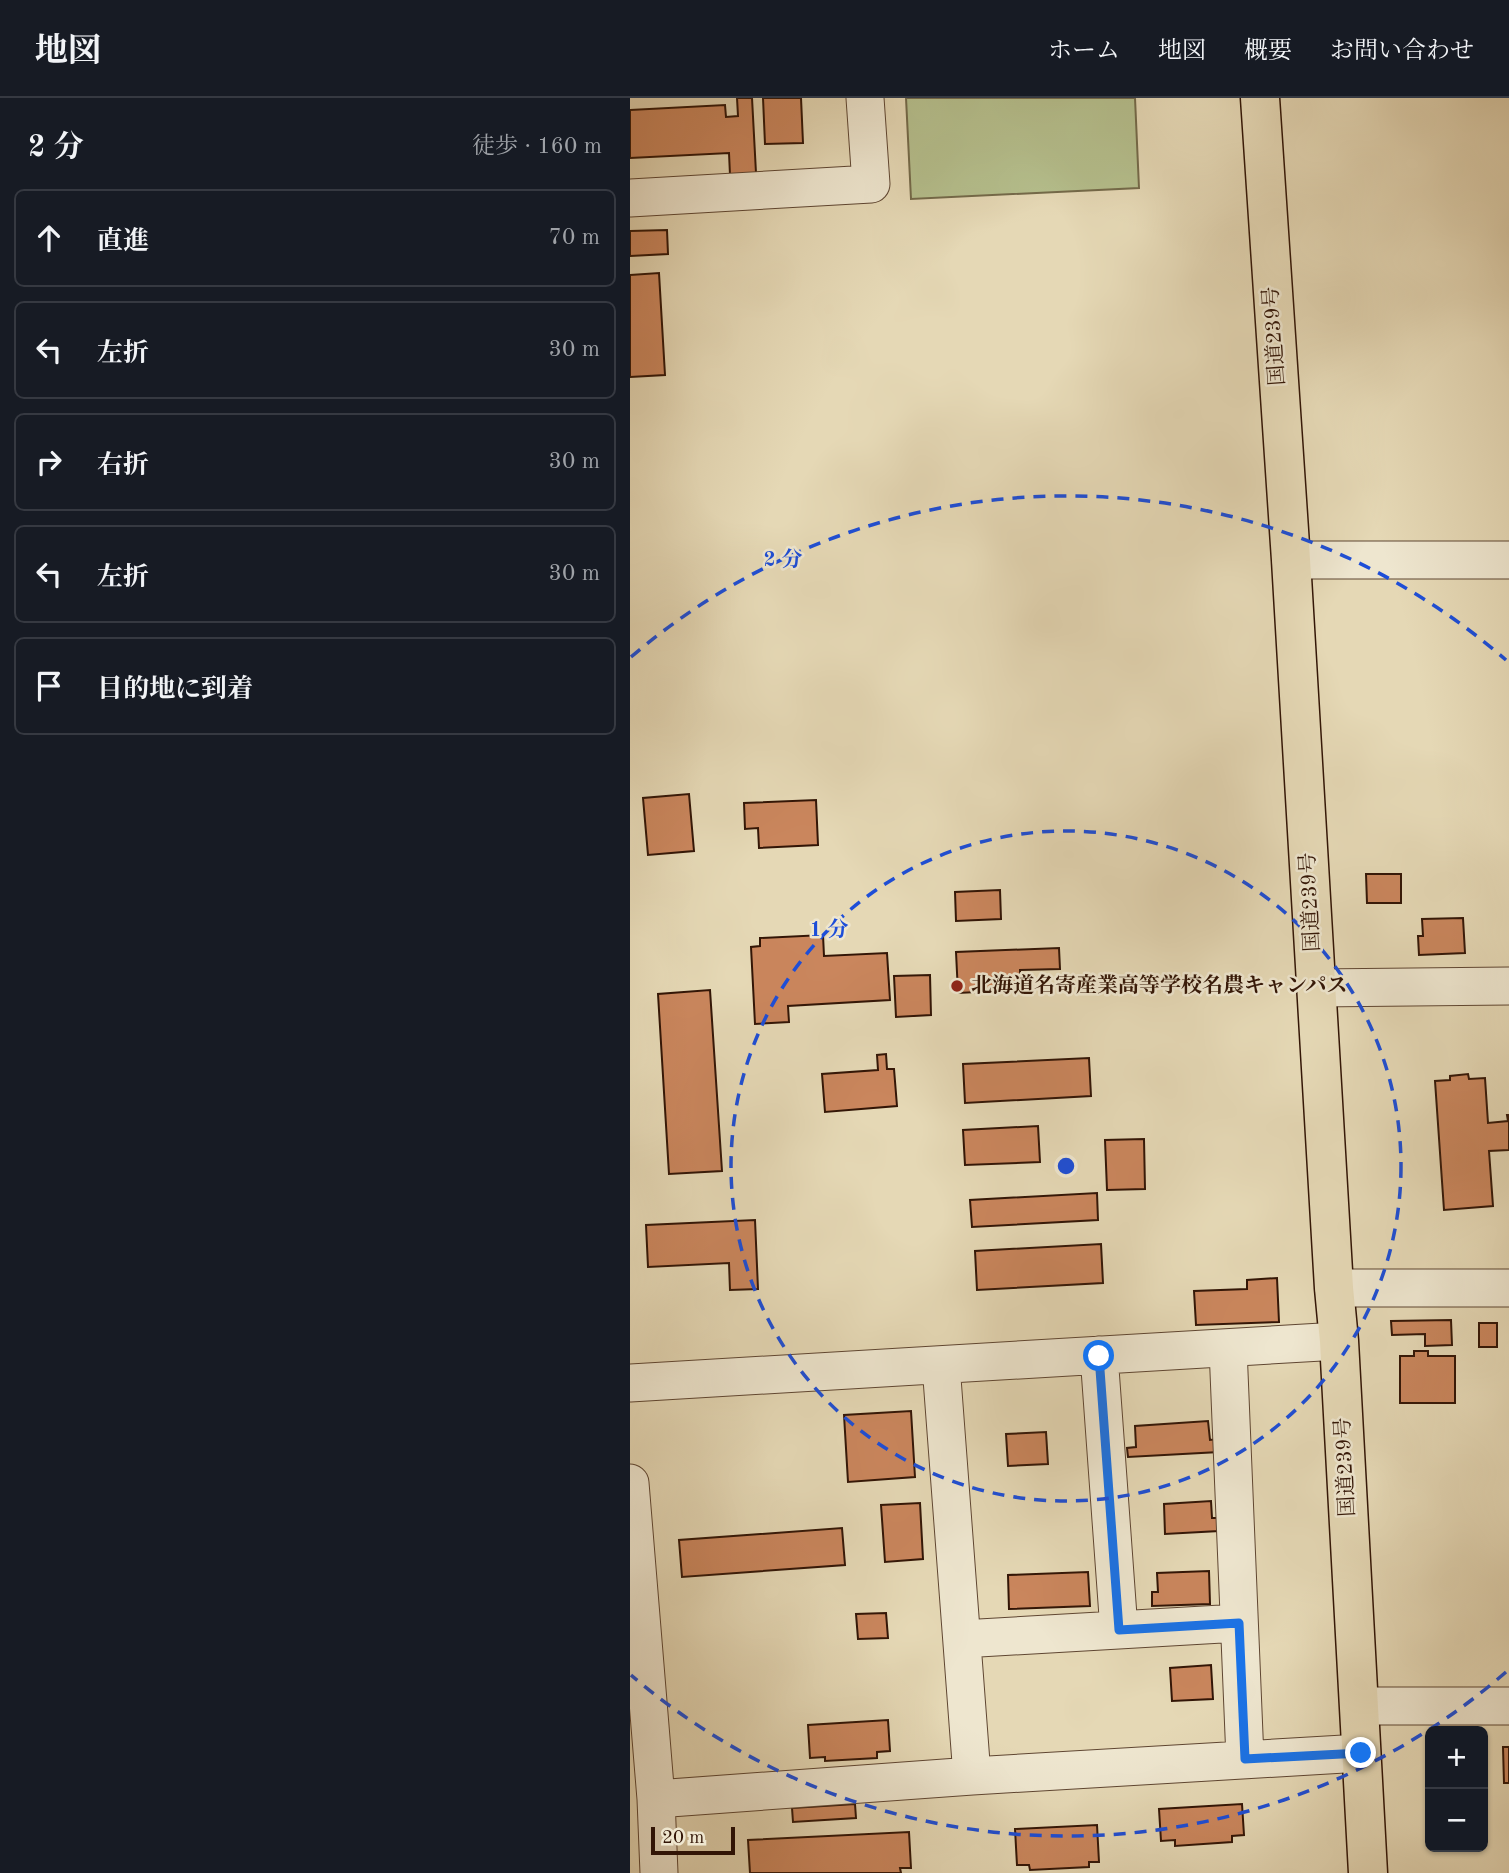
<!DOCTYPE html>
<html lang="ja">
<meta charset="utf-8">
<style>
:root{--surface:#171b24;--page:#242831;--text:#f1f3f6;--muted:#9ea1a6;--line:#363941}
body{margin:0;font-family:"Old Standard TT","Noto Serif JP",serif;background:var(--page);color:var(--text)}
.controls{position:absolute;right:21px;bottom:21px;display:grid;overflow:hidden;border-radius:10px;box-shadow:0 2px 5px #0004}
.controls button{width:63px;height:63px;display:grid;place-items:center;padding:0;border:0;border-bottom:2px solid var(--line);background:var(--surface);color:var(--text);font:35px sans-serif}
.scale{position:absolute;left:21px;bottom:18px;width:84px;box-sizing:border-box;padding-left:7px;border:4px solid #321506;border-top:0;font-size:19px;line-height:24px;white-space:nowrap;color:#321506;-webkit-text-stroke:5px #eee6cf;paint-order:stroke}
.stop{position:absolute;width:21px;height:21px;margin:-16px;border:5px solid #1a73e8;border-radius:50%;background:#fff}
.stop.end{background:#1a73e8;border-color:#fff;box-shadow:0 2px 7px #0008}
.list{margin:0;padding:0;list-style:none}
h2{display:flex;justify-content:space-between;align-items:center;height:91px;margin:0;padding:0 28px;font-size:30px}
h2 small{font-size:23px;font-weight:400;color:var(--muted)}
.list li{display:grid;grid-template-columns:46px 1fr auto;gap:21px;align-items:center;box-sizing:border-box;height:98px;margin:0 14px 14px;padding:0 14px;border:2px solid var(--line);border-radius:10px}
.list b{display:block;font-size:26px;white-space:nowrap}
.list em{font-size:23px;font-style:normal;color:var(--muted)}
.icon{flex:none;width:38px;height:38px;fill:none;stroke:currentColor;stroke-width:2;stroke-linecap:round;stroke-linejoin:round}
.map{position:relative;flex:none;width:879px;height:1775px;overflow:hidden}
header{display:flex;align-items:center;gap:42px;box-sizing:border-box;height:98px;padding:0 35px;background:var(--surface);border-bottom:2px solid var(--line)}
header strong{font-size:33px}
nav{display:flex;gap:38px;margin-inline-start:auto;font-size:24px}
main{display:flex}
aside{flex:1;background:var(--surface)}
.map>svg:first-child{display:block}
.green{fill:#b5bf8d;stroke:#746a4a;stroke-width:2}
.building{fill:#ca865d;stroke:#321506;stroke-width:2}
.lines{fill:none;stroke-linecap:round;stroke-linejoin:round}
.minor-casing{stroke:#5f4632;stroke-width:39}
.highway-casing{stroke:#321506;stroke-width:41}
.minor{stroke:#eee6cf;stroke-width:37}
.highway{stroke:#e5d8b5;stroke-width:38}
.route{stroke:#1a73e8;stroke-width:9}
.ring{fill:none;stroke:#1d4ed8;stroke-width:3.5;stroke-dasharray:12 9}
.poi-dot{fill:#8f2418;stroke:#eee6cf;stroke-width:2.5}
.labels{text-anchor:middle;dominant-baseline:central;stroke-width:5;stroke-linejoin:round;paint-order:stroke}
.street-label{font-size:21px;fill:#321506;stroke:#eee6cf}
.poi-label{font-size:21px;font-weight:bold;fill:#321506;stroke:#eee6cf;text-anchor:start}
.centre{fill:#1d4ed8;stroke:#eee6cf;stroke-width:3.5}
.ring-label{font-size:21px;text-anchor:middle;font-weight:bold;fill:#1d4ed8;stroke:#eee6cf;stroke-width:5;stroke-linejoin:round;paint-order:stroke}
</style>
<header>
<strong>地図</strong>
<nav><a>ホーム</a><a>地図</a><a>概要</a><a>お問い合わせ</a></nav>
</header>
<main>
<aside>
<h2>2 分<small>徒歩 · 160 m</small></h2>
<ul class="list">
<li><svg class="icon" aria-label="ahead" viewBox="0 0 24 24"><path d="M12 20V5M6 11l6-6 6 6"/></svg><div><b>直進</b></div><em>70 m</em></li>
<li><svg class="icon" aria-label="left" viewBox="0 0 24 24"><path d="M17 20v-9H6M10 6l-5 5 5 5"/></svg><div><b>左折</b></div><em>30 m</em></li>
<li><svg class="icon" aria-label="right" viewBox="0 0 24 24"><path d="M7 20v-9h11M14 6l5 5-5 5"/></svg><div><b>右折</b></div><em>30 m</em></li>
<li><svg class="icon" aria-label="left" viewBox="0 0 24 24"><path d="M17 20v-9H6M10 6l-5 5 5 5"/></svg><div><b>左折</b></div><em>30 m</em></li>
<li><svg class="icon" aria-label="arrive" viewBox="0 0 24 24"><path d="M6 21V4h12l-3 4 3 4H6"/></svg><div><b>目的地に到着</b></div></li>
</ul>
</aside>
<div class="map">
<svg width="879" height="1775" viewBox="0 0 879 1775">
<rect width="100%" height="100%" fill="#e5d8b5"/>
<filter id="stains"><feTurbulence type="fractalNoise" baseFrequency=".00286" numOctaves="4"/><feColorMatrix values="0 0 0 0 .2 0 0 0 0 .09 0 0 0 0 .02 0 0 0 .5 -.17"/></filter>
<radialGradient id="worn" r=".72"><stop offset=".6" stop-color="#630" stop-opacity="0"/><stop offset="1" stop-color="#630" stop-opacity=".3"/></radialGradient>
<path class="green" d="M276,0H505L509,90L281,101Z"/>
<path class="building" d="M107,0H122L126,75L100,77L99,55L0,60V12L95,7L96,19L108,18Z
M133,0H171L173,45L135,46Z
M37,132L38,156L0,158V133Z
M29,175L35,277L0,279V177Z
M59,696L64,753L18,757L13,700Z
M186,702L188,747L129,750L128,730L115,731L114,705Z
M736,776H771V805H737Z
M370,792L371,821L326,823L325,794Z
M833,820L835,855L789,857L788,838H793L792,821Z
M193,837L194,858L257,855L260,902L158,908L159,924L125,926L121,849L130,848V840Z
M429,850L430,871L390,872V892L328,895L326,854Z
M300,877L301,917L266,919L264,878Z
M80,892L92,1073L39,1076L28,896Z
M256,956L257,971H264L267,1008L195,1014L192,976L248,972L247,957Z
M459,960L461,998L335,1005L333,966Z
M838,976L839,981L855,980L858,1025L878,1023L877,1017H879V1052L859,1053L863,1108L814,1112L805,983L820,982V978Z
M408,1028L410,1064L335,1067L333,1032Z
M514,1041L515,1091L477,1092L475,1042Z
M467,1095L468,1122L342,1129L340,1102Z
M125,1122L128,1191L100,1192L99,1165L18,1169L16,1127Z
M471,1146L473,1185L347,1192L345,1153Z
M647,1180L649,1224L566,1227L564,1193L617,1191V1182Z
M821,1222L822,1247L795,1248V1236L762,1237L761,1223Z
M849,1225H867V1249H849Z
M784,1253H798V1258H825V1305H770V1258H784Z
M281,1313L285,1379L218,1384L214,1317Z
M578,1323L580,1342L588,1341L589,1354L498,1359L497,1350L506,1349L505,1328Z
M416,1334L418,1366L378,1368L376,1336Z
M581,1403L582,1420H588L589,1433L535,1436L534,1406Z
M290,1405L293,1461L255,1464L251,1407Z
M212,1430L215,1467L52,1479L49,1442Z
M579,1473L580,1506L522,1508V1494H528L527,1475Z
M458,1474L460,1508L379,1511L378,1477Z
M256,1515L258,1540L228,1541L226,1516Z
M581,1567L583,1601L542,1603L540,1570Z
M258,1622L260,1653L247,1654V1660L195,1663V1659L180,1660L178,1627Z
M873,1649H879V1685H874Z
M225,1706L226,1720L163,1724L162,1710Z
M612,1706L614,1737L602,1738V1744L545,1748V1742L531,1743L529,1711Z
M467,1727L469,1764H459V1769L400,1772L399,1767H387L385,1731Z
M279,1734L281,1770H270L271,1775H120L118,1742Z"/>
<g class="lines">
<g class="minor-casing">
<path id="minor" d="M0,100L241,86L235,0
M661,462H879
M686,890L879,888
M704,1190H879
M598,1250L615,1661
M469,1257L489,1532
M311,1267L342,1678
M0,1285L709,1243
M0,1385L26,1701L29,1775
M332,1541L609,1525
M730,1608H879
M26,1701L342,1678L731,1655"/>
</g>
<g class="highway-casing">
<path id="highway" d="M630,0L661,462L704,1190L709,1243L738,1775"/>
</g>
<use href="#minor" class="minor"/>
<use href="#highway" class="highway"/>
</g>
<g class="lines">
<path class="route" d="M469,1258L489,1532L609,1525L615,1661L731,1655"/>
</g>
<g class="ring">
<circle cx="436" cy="1068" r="335"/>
<path d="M876 1574A670 670 0 0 1 1 1577M1 559A670 670 0 0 1 876 562"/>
</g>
<circle class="poi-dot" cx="327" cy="888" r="7"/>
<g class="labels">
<g class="street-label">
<text transform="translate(645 238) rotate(-94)">国道239号</text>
<text transform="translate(681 804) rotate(-93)">国道239号</text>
<text transform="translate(716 1369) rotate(-93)">国道239号</text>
</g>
<g class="poi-label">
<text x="341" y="888">北海道名寄産業高等学校名農キャンパス</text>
</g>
</g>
<circle cx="436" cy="1068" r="10" class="centre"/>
<g class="ring-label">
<text x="153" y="468">2 分</text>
<text x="199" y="838">1 分</text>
</g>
<rect width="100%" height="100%" filter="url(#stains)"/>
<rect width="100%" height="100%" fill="url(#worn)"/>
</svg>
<div class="controls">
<button>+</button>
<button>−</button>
</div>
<div class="scale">20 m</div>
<div class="stop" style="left:469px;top:1258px"></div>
<div class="stop end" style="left:731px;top:1655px"></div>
</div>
</main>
